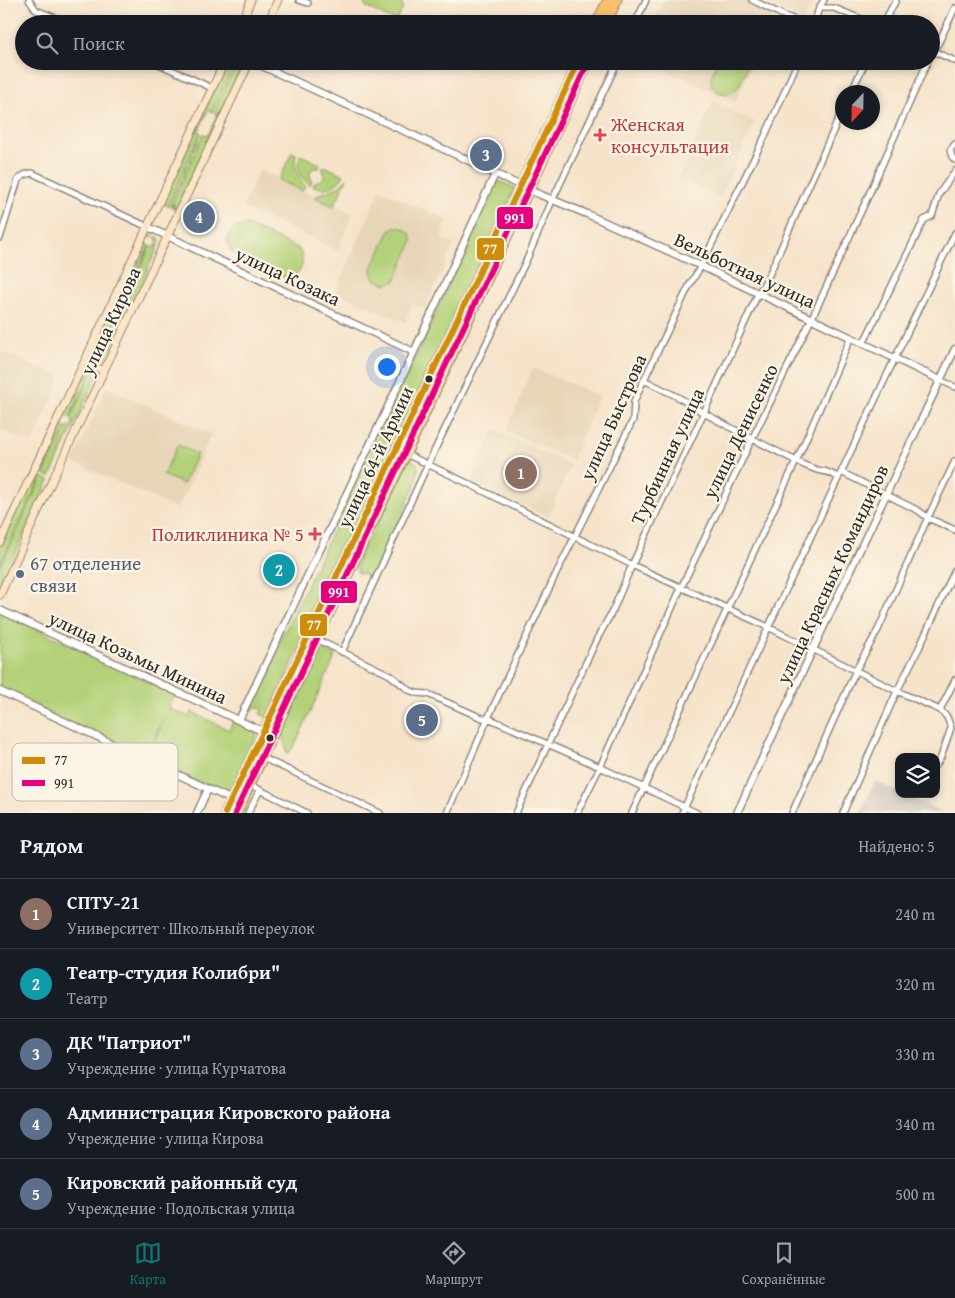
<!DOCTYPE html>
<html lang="ru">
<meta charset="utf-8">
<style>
:root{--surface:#171b24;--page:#20242c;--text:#f1f3f6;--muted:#9ea1a6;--line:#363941;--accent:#0f766e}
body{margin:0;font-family:"Gentium Book Plus",serif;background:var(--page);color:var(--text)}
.controls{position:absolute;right:15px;bottom:15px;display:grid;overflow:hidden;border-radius:10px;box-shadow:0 2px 8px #0003}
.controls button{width:45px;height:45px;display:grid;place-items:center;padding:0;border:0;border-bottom:1px solid var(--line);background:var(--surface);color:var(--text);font:25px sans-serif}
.compass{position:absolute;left:835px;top:85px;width:45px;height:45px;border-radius:50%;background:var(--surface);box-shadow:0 2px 8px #0003;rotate:202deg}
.you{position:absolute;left:386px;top:366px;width:18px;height:18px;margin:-12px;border:4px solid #fff;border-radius:50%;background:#1a73e8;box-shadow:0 0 0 8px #1a73e833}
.badge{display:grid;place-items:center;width:32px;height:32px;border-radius:50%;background:var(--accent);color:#fff;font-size:16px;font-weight:700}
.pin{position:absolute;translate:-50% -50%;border:2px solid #fff;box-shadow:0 1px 5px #0006}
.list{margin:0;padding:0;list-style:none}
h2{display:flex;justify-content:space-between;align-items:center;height:65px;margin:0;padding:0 20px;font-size:21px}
h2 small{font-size:16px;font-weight:400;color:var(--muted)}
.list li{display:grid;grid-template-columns:32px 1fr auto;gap:15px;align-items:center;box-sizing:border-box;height:70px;padding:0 20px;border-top:1px solid var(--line)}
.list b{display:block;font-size:19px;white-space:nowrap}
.list p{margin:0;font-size:16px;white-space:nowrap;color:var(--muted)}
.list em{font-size:16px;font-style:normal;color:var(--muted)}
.icon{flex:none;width:28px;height:28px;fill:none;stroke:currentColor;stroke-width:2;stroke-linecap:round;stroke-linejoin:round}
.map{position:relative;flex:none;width:955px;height:813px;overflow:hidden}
.search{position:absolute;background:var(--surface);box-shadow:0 2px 8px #0003;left:15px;right:15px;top:15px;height:55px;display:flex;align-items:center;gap:12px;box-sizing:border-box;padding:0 18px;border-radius:28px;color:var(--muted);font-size:19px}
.sheet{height:415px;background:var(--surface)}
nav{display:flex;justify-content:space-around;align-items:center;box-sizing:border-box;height:70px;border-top:1px solid var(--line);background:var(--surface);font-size:14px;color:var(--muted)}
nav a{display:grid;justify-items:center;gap:2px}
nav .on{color:var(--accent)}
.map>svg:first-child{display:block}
.built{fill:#e7d5b7}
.industrial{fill:#cbc3b8}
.green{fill:#b3d178;stroke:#6f7e52}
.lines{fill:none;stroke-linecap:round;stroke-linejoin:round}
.minor-casing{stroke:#90877a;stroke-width:8}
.tertiary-casing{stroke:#90877a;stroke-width:9}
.secondary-casing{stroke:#90877a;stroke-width:9}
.trunk-casing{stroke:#90877a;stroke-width:11}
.minor{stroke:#fff;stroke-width:5}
.tertiary{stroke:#fff;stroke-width:6}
.secondary{stroke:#fde5c5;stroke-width:7}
.trunk{stroke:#f9bf6d;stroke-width:9}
.bus-1-casing{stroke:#fcf5e5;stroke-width:10}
.bus-2-casing{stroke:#fcf5e5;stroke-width:10}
.bus-1{stroke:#ce8d09;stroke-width:6}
.bus-2{stroke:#e5007d;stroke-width:6}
.health-dot{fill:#e0444e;stroke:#fcf5e5;stroke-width:2}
.bus-dot{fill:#2b2b2b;stroke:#fcf5e5;stroke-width:2}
.service-dot{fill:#5c6f8a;stroke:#fcf5e5;stroke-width:2}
.labels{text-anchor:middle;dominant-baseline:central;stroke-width:4.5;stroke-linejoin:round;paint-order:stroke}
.health-label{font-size:19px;fill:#be3a42;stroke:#fcf5e5;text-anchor:start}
.street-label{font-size:19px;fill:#2b2b2b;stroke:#fcf5e5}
.service-label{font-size:19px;fill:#4e5e75;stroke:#fcf5e5;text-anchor:start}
.key{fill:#fcf5e5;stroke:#bdb8ad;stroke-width:1}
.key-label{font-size:14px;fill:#2b2b2b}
.line-badge{stroke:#fcf5e5;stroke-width:2}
.badge-label{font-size:14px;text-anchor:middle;font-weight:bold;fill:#fff}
</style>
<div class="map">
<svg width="955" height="813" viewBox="0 0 955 813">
<rect width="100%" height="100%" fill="#fcf5e5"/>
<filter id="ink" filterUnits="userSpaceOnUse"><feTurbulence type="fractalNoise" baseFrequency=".02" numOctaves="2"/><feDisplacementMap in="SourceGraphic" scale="10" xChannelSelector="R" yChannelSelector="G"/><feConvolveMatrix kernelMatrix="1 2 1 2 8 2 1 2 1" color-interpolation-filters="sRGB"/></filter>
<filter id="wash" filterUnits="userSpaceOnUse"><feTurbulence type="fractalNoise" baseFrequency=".0096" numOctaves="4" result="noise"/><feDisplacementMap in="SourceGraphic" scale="20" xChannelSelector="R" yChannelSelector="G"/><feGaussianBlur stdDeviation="1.12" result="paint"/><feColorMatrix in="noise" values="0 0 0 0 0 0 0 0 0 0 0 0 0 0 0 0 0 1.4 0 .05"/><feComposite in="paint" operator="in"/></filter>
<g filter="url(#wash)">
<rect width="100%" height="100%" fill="#f6e3ca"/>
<path class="built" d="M663,0H742L775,16L772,24H653Z
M759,0H813L803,20Z
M648,61H754L735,102Z
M713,102L755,122L720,197L678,178Z
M259,170L353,213L337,250L243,207Z
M380,190L448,220L440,238L454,244L426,309L413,304L405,322L336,292Z
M0,351L61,377L33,443L0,429Z
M533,368L599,396L572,460L506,432Z
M106,387L211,434L178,509L73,462Z
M494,430L571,465L548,517L471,482Z"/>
<path class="industrial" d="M875,781L899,792V794H903L944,813H860Z"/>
<path class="green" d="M365,0H398L401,1L403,8L398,18L393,20L366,7L364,5Z
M228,61H235L212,112L208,110L198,132L201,133L168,206L164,204L163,205L162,204L164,202L162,201Z
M237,61H240L243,63V66L177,207L173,205V203L172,206L176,208L175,210H174V208L170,206L172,202L203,134L208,135L217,115L214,113Z
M718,61H749C746,69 743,80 738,87C730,98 711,94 711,80C711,74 716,67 718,61Z
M292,152L296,154C292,166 298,176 305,186L302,191L279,180Z
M300,155L320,164L319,168H314L310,171V176L312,180L310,185C300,178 295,167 300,155Z
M324,166L344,175C337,187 326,191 313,186L316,181H320L324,177V171L322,169Z
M347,178L334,206L316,198L318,194C331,191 339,188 347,178Z
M496,180L515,188L267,717L260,714L262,709L255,706L253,711L248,708L414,361Z
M520,194H522L523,195L363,537L361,538L360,536Z
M247,225L298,248C308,261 301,279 283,277L235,255C227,249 224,234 235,228C239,226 243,226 247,225Z
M394,227C404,227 413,232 412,242L395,281L386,284L377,280L373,277L372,268L389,232Z
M147,234L153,235L152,237L148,236L144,243L149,246L122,303H118L113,315L116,318L95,362L88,359Z
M156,236L160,239V242L104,367L96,363L117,319L122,318L127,307L125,304L150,246L155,248L158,240L155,238Z
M84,367L92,370L70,417H66L62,421L63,425L64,427L43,473L36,471Z
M93,370L99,373L98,374L50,477L44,474L66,428C70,427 72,426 73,422L71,417Z
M178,445L197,454L183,484L163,475Z
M412,459L418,465C418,482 413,488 407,503C404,511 402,518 397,525C396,530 394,531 392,536C390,539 390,543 388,547C386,551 384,554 381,557C377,563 378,572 372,578L366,577L365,574L358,573C351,561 375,530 381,518C383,513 384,508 386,503C389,498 394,493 397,488L398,485L397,483L398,480L401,478C402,470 403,461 412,459Z
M34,474L41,477L0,564V547Z
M42,477L49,480L0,586V567Z
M1,612L175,695L169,708L189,717L192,712L229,730L233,721L255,731L257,735L230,793L227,795L172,771L177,759L152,747L164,718L144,758L0,690V613Z
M324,650L336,655L296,743L290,752L287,753L283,729L321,652Z"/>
</g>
<g filter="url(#ink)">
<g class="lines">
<g class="minor-casing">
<path id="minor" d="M29,0L36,10L71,24
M299,0L308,3
M752,0L785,16L807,24
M819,8H834L873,24
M635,24L646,0
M814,24L819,8L824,0
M883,24L896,0
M931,50L955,61
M931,54L939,42L955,8
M152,61L212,88
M851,92L866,61
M955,144L950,150L952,157L955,160
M0,238L18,180L24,175L32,173L148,227
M864,342L924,220L932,216L939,194L955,171
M644,380L678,397L704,413L737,431L804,465L817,470L827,472L838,477
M940,380L955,387
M406,454L463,481L632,565L768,627L897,691L940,710L947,717L951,728L941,757L936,765
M841,472L919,511L928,518L955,530
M316,639L390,675L409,690L416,693L428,694L482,718H488L600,767L697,813
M342,652L428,464L527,259L551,203L618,61
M940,710L955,680
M263,758L380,813
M250,785L307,813
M248,813L260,790
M447,813L488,718L555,576L633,420L634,402L641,386L689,286L701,266L765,136L798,61
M516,813L597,639L613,610L632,565L706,408L758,294L769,275L842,111
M577,813L600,767L681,588L753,437L812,318L870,192L928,61
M632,813L799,455L851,337
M682,813C772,619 862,425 955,233
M792,813L856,670L878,630L929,515L955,461
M843,813L897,691L919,648L955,570"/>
</g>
<g class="tertiary-casing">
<path id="tertiary" d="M251,61L461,157L529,190L587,214L701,266L940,380
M148,227L414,352
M0,610L264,732
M0,691L232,800
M239,720L414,352L495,174
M197,813L208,789
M737,813C808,658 882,503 955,349"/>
</g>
<g class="secondary-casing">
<path id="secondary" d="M241,24L251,0
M267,24L278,0
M84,362L104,371
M0,542L225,61
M0,595L52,481L250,61"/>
</g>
<g class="trunk-casing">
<path id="trunk" d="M596,24L608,0
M606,24L617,0
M225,813L579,61
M237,813L317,639L406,454L589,61"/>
</g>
<use href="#minor" class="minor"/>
<use href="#tertiary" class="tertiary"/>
<use href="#secondary" class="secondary"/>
<use href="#trunk" class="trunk"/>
<g class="bus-1-casing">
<path id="bus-1" d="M225,813L579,61"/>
</g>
<g class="bus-2-casing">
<path id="bus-2" d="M235,813L587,65"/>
</g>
<use href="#bus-1" class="bus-1"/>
<use href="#bus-2" class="bus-2"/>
</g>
</g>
<g class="health-dot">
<path d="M597.5 127.5h5v5h5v5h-5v5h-5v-5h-5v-5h5z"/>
<path d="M312.5 526.5h5v5h5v5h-5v5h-5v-5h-5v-5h5z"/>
</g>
<g class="bus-dot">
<circle cx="429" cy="379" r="4.5"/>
<circle cx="270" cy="738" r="4.5"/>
</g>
<circle class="service-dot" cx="20" cy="574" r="5"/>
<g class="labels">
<g class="health-label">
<text x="611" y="124">Женская<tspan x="611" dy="22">консультация</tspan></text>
<text x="304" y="534" text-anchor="end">Поликлиника № 5</text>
</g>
<g class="street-label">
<text transform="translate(745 270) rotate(25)">Вельботная улица</text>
<text transform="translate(288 276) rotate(25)">улица Козака</text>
<text transform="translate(110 321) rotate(-65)">улица Кирова</text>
<text transform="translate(613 417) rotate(-66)">улица Быстрова</text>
<text transform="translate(740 431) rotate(-64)">улица Денисенко</text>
<text transform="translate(667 456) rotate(-65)">Турбинная улица</text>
<text transform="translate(375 457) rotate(-65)">улица 64-й Армии</text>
<text transform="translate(832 574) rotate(-65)">улица Красных Командиров</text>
<text transform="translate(138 657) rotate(25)">улица Козьмы Минина</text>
</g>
<g class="service-label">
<text x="30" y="563">67 отделение<tspan x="30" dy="22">связи</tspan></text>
</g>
</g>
<rect x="12" y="743" width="166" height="58" rx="8" class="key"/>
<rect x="22" y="757" width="23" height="7" fill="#ce8d09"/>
<rect x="22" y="780" width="23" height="6" fill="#e5007d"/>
<g class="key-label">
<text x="54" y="765">77</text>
<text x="54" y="788">991</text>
</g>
<g class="line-badge">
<rect x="496" y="206" width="38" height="24" rx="5" fill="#e5007d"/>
<rect x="476" y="237" width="29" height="24" rx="5" fill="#ce8d09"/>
<rect x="320" y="580" width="38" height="24" rx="5" fill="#e5007d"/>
<rect x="299" y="613" width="29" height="24" rx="5" fill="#ce8d09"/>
</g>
<g class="badge-label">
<text x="515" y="223">991</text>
<text x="490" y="254">77</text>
<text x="339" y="597">991</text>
<text x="314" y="630">77</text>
</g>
</svg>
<div class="controls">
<button><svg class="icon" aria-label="layers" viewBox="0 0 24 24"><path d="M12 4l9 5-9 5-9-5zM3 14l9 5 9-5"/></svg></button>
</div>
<svg class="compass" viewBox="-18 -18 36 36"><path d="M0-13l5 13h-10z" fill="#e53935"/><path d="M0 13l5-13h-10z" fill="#9ea1a6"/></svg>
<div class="you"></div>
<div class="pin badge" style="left:521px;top:473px;background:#8d6e63">1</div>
<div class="pin badge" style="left:279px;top:570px;background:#0f9aa8">2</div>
<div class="pin badge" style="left:486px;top:155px;background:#5c6f8a">3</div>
<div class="pin badge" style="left:199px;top:217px;background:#5c6f8a">4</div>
<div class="pin badge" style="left:422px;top:720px;background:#5c6f8a">5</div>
<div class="search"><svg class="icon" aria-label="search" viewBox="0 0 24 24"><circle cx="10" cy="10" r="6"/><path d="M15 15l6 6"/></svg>Поиск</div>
</div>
<section class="sheet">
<h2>Рядом<small>Найдено: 5</small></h2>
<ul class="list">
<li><span class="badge" style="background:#8d6e63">1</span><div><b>СПТУ-21</b><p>Университет · Школьный переулок</p></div><em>240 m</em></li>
<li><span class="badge" style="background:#0f9aa8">2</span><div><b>Театр-студия Колибри&quot;</b><p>Театр</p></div><em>320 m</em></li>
<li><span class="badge" style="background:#5c6f8a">3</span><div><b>ДК &quot;Патриот&quot;</b><p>Учреждение · улица Курчатова</p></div><em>330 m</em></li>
<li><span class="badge" style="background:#5c6f8a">4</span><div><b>Администрация Кировского района</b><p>Учреждение · улица Кирова</p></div><em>340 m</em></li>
<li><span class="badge" style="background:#5c6f8a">5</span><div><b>Кировский районный суд</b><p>Учреждение · Подольская улица</p></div><em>500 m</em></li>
</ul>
</section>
<nav>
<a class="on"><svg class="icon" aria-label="map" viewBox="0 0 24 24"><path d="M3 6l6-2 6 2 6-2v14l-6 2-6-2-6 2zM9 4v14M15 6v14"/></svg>Карта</a>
<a><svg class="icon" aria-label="directions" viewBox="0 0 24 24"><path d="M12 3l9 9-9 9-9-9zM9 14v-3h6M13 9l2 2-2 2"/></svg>Маршрут</a>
<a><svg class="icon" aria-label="saved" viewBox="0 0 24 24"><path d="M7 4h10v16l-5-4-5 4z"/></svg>Сохранённые</a>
</nav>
